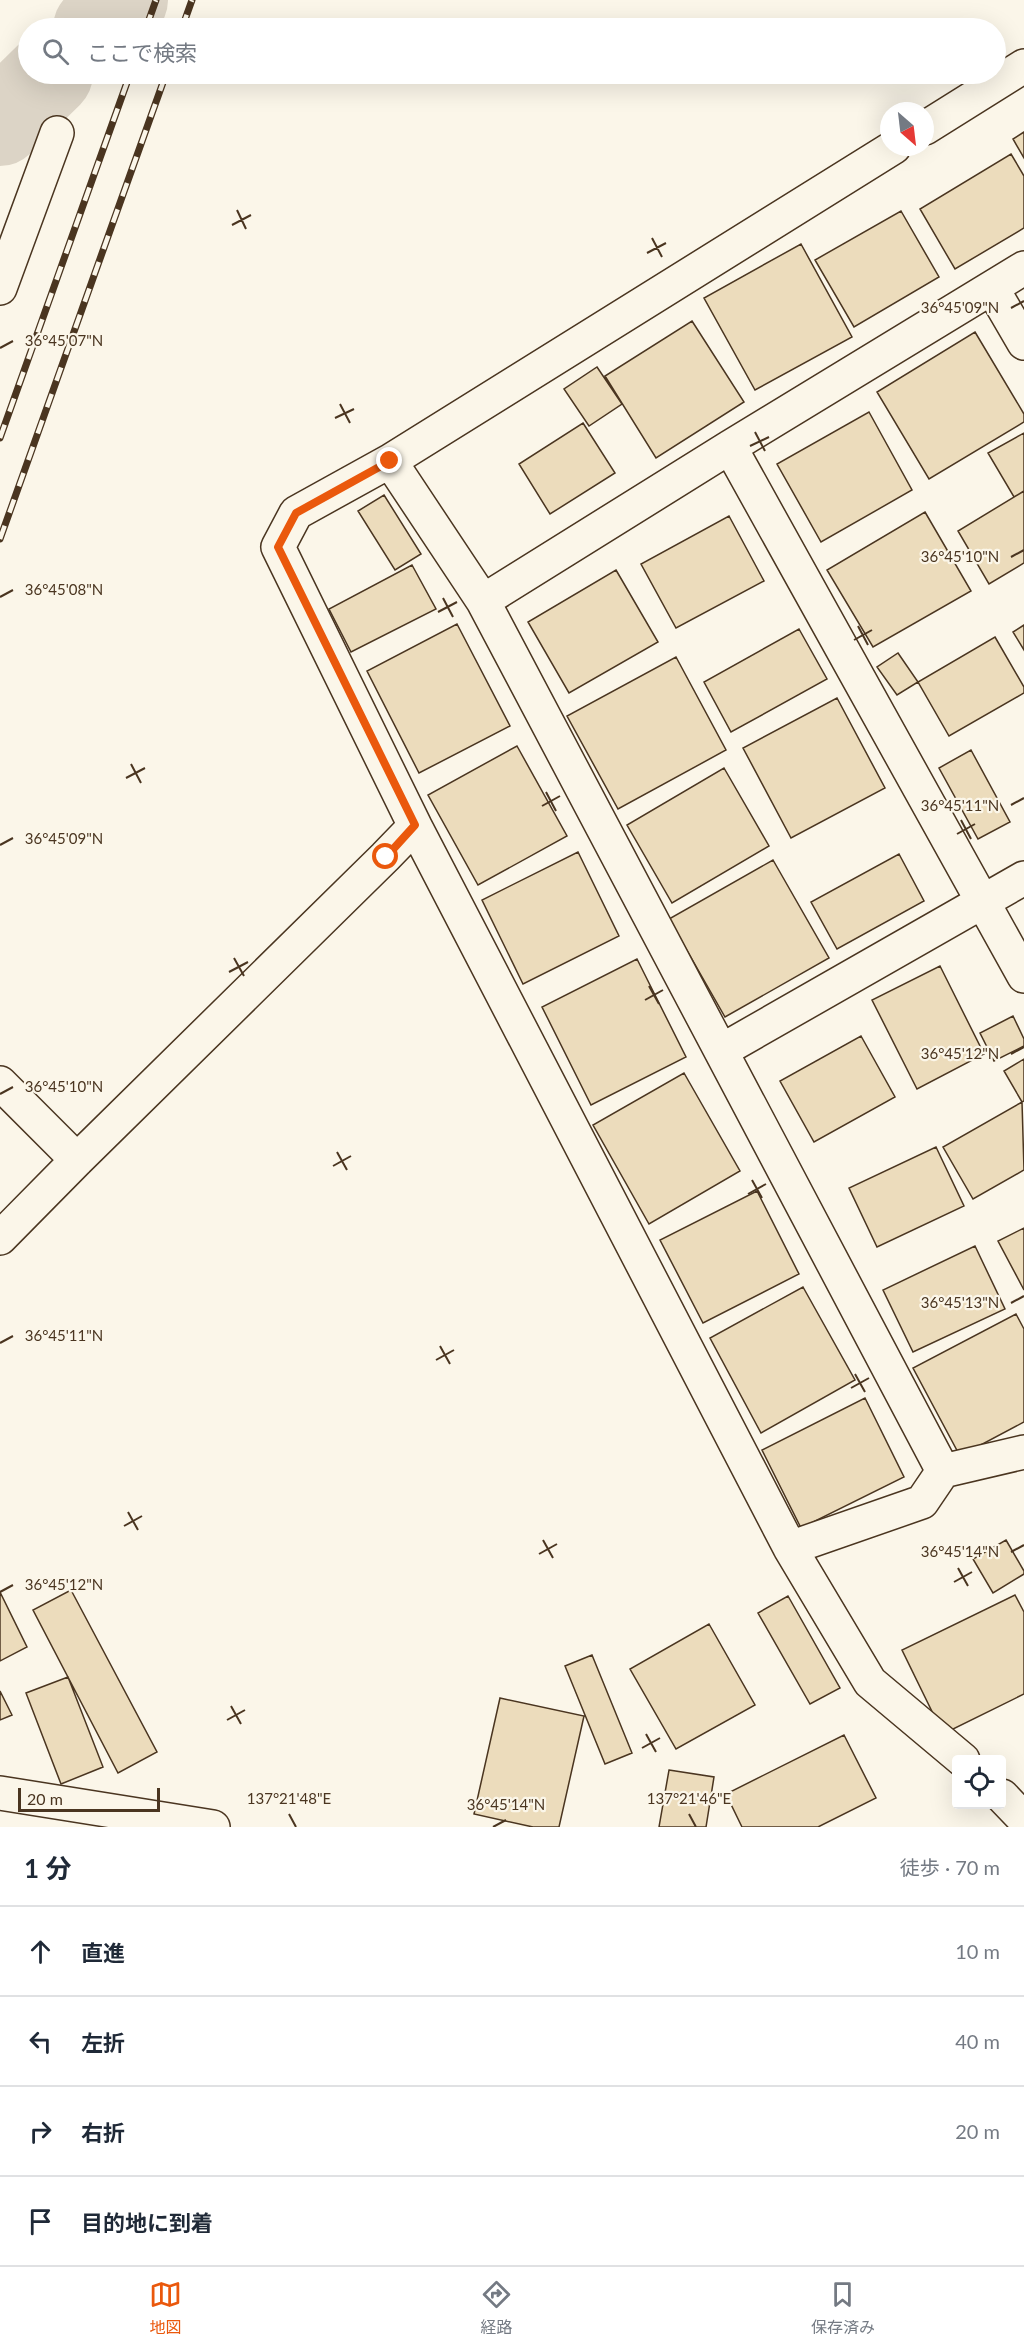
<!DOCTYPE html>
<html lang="ja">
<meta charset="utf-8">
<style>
:root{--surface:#fff;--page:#f6f6f7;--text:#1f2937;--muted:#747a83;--line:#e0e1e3;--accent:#ea580c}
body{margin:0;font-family:Lato,"Noto Sans JP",sans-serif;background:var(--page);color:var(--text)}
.controls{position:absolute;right:18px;bottom:18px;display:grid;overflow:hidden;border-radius:6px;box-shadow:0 6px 24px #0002}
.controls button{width:54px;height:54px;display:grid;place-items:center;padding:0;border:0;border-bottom:2px solid var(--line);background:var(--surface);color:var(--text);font:30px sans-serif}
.compass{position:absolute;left:880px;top:102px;width:54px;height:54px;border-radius:50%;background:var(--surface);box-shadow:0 6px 24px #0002;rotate:152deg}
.scale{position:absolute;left:18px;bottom:15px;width:142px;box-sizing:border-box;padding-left:6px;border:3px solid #4a3520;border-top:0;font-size:16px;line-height:21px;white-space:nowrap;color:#4a3520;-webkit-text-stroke:4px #fbf6e9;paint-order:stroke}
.stop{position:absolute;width:18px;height:18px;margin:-14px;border:4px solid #ea580c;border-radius:50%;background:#fff}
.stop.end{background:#ea580c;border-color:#fff;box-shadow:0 2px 6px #0008}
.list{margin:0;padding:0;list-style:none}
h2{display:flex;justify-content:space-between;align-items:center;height:78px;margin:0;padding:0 24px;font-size:26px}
h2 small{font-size:20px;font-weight:400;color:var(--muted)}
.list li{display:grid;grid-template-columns:39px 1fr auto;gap:18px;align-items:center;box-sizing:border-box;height:90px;padding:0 24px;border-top:2px solid var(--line)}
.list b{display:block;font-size:22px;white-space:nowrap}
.list em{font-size:20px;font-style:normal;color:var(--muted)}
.icon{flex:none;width:33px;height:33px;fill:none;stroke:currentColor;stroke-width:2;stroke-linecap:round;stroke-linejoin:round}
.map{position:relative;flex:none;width:1024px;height:1827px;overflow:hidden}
.search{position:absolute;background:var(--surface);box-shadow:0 6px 24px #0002;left:18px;right:18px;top:18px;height:66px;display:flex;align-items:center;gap:15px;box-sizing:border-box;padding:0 21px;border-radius:33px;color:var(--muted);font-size:22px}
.sheet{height:438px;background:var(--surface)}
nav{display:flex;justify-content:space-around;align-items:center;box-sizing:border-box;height:84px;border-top:2px solid var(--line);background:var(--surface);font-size:16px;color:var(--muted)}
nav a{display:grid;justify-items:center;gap:3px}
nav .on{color:var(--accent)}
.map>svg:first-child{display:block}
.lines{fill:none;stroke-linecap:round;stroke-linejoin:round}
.river{stroke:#dcd4c6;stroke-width:86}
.building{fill:#ecdcbc;stroke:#4a3520;stroke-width:1.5}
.minor-casing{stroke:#4a3520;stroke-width:36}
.minor{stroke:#fbf6e9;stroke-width:33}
.rail-casing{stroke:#4a3520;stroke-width:7}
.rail{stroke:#fbf6e9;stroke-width:4.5;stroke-dasharray:14;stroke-linecap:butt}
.route{stroke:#ea580c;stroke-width:8}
.ticks{fill:none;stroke:#4a3520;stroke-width:2}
.ticks-label{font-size:15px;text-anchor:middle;fill:#4a3520;stroke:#fbf6e9;stroke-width:4.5;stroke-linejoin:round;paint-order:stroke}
</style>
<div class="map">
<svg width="1024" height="1827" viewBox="0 0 1024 1827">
<rect width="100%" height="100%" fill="#fbf6e9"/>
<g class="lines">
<path class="river" d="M96,28L125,0
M0,123L50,74"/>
</g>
<path class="building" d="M1024,132V158L1013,139Z
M1011,154L1024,176V228L955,269L920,209Z
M901,211L939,277L854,327L815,260Z
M801,244L852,337L755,390L704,298Z
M692,321L744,402L656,458L605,376Z
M975,332L1024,414V422L929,479L877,392Z
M597,367L622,404L589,426L564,389Z
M869,412L912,490L821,542L777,464Z
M583,423L615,473L550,514L519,464Z
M1024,433V491L1014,497L988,453Z
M1024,491V563L989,584L958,531Z
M384,495L421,554L395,570L358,511Z
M925,512L971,591L873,647L827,570Z
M729,516L764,581L676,628L641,564Z
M412,565L436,609L351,652L329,609Z
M616,570L658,642L569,693L528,622Z
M457,624L510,726L419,773L367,671Z
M1024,625V650L1013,632Z
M799,629L827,679L731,732L704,682Z
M995,637L1024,687V693L949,736L918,682Z
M898,653L918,682L897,695L877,667Z
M676,657L726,750L618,809L567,716Z
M837,698L885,788L791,838L743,748Z
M517,746L567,836L478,885L428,795Z
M971,750L1010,822L978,839L939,768Z
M724,768L769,846L672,903L627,825Z
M578,852L619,936L523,984L482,900Z
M899,854L924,901L837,949L811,902Z
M773,860L829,958L725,1017L669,919Z
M637,959L686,1057L591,1105L542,1007Z
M940,966L984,1054L917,1089L872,1000Z
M1013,1016L1024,1039V1046L994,1061L980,1033Z
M861,1036L895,1097L814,1142L780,1081Z
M1024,1059V1101L1022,1102L1004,1071Z
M684,1073L740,1171L649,1224L593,1125Z
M1022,1102L1024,1170L973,1199L943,1147Z
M936,1147L964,1206L877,1247L849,1188Z
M757,1191L799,1274L703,1323L660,1240Z
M1024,1228V1290L998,1241Z
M975,1246L1005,1309L913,1352L883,1290Z
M803,1287L855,1380L761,1433L710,1338Z
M1016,1314L1024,1329V1422L960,1456L913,1368Z
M865,1398L904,1477L801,1528L762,1450Z
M1006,1540L1024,1571V1574L993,1593L973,1559Z
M71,1590L157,1752L118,1773L33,1610Z
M0,1592L27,1647L0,1661Z
M1015,1595L1024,1612V1694L943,1734L902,1650Z
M788,1596L840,1688L810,1704L758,1613Z
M709,1624L755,1705L676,1749L630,1669Z
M592,1655L632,1753L605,1764L565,1666Z
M68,1677L103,1767L61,1784L26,1693Z
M0,1691L12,1715L0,1720Z
M500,1698L584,1716L559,1827H533L474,1814Z
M844,1735L876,1798L818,1827H742L726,1794Z
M669,1770L714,1777L706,1827H659Z"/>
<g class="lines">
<g class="minor-casing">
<path id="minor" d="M925,128L1024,66
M0,288L57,133
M992,288L1024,343
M730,447L1024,976
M390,461L894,147
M483,601L730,447L1024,268
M415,826L790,1548
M721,1051L1024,878
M0,1083L77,1160
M0,1238L77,1160L385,857L415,826L278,547L296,513L390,461L483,601L943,1471
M963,1760L870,1682L790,1548L922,1502L943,1471L1024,1452
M0,1793L213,1827
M1002,1796L1024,1819"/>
</g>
<use href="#minor" class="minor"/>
<g class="rail-casing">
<path id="rail" d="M146,28L156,0
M182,28L192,0
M0,438L130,74
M0,539L166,74"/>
</g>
<use href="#rail" class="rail"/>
</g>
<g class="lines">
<path class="route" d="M386,857L415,825L278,547L296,513L390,461"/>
</g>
<path class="ticks" d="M237,210L246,229M232,225L251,215M652,238L662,257M647,253L666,243M1011,308L1024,301M0,348L13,341M340,404L350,423M335,418L354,409M755,432L765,451M750,446L769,437M1011,557L1024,550M0,597L13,590M443,598L453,617M438,612L457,602M858,626L868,645M854,640L872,630M131,764L141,783M126,778L145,768M546,792L556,811M1011,805L1024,798M542,806L560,796M961,820L971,839M957,834L975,824M0,845L13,838M234,958L244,976M229,972L248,962M649,986L659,1004M645,1000L663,990M1011,1054L1024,1047M0,1094L13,1087M337,1152L347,1170M333,1166L351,1156M752,1180L762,1198M748,1194L766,1184M1011,1303L1024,1296M0,1343L13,1336M440,1346L450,1364M436,1360L454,1350M855,1374L865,1392M851,1388L869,1378M128,1512L138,1530M124,1526L142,1516M543,1540L553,1558M1011,1552L1024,1545M539,1554L557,1544M958,1568L968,1586M954,1582L972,1572M0,1592L13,1585M231,1706L241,1724M227,1720L245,1710M646,1734L656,1752M642,1748L660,1738M289,1814L296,1827M689,1814L696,1827M493,1827L506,1820"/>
<g class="ticks-label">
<text x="960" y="313">36°45'09"N</text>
<text x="64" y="346">36°45'07"N</text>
<text x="960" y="562">36°45'10"N</text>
<text x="64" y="595">36°45'08"N</text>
<text x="960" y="811">36°45'11"N</text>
<text x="64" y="844">36°45'09"N</text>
<text x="960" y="1059">36°45'12"N</text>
<text x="64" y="1092">36°45'10"N</text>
<text x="960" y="1308">36°45'13"N</text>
<text x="64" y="1341">36°45'11"N</text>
<text x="960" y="1557">36°45'14"N</text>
<text x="64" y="1590">36°45'12"N</text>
<text x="289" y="1804">137°21'48"E</text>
<text x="689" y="1804">137°21'46"E</text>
<text x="506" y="1810">36°45'14"N</text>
</g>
</svg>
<div class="controls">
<button><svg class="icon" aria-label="locate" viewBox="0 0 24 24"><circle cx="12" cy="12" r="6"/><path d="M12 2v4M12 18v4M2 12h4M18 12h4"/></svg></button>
</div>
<svg class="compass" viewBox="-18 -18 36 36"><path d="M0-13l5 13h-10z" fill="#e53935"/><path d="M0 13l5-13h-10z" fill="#747a83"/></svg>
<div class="scale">20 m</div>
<div class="stop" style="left:386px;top:857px"></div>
<div class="stop end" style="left:390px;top:461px"></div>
<div class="search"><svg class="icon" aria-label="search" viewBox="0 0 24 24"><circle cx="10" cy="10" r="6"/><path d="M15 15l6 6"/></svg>ここで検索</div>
</div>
<section class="sheet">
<h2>1 分<small>徒歩 · 70 m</small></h2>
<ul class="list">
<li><svg class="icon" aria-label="ahead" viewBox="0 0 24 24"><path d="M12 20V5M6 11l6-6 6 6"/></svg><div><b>直進</b></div><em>10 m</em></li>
<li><svg class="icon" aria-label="left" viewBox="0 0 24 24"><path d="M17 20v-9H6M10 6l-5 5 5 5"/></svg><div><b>左折</b></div><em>40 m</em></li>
<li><svg class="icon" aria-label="right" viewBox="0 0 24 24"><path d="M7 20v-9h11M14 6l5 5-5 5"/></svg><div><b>右折</b></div><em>20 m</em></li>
<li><svg class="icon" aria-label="arrive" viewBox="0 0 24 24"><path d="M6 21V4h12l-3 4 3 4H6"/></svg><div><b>目的地に到着</b></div></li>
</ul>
</section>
<nav>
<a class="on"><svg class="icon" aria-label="map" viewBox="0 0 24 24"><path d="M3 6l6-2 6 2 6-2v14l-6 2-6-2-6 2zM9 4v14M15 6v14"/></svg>地図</a>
<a><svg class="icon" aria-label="directions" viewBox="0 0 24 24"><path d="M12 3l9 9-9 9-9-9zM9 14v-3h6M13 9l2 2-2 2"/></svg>経路</a>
<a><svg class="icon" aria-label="saved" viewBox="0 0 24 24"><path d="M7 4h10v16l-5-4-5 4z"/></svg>保存済み</a>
</nav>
